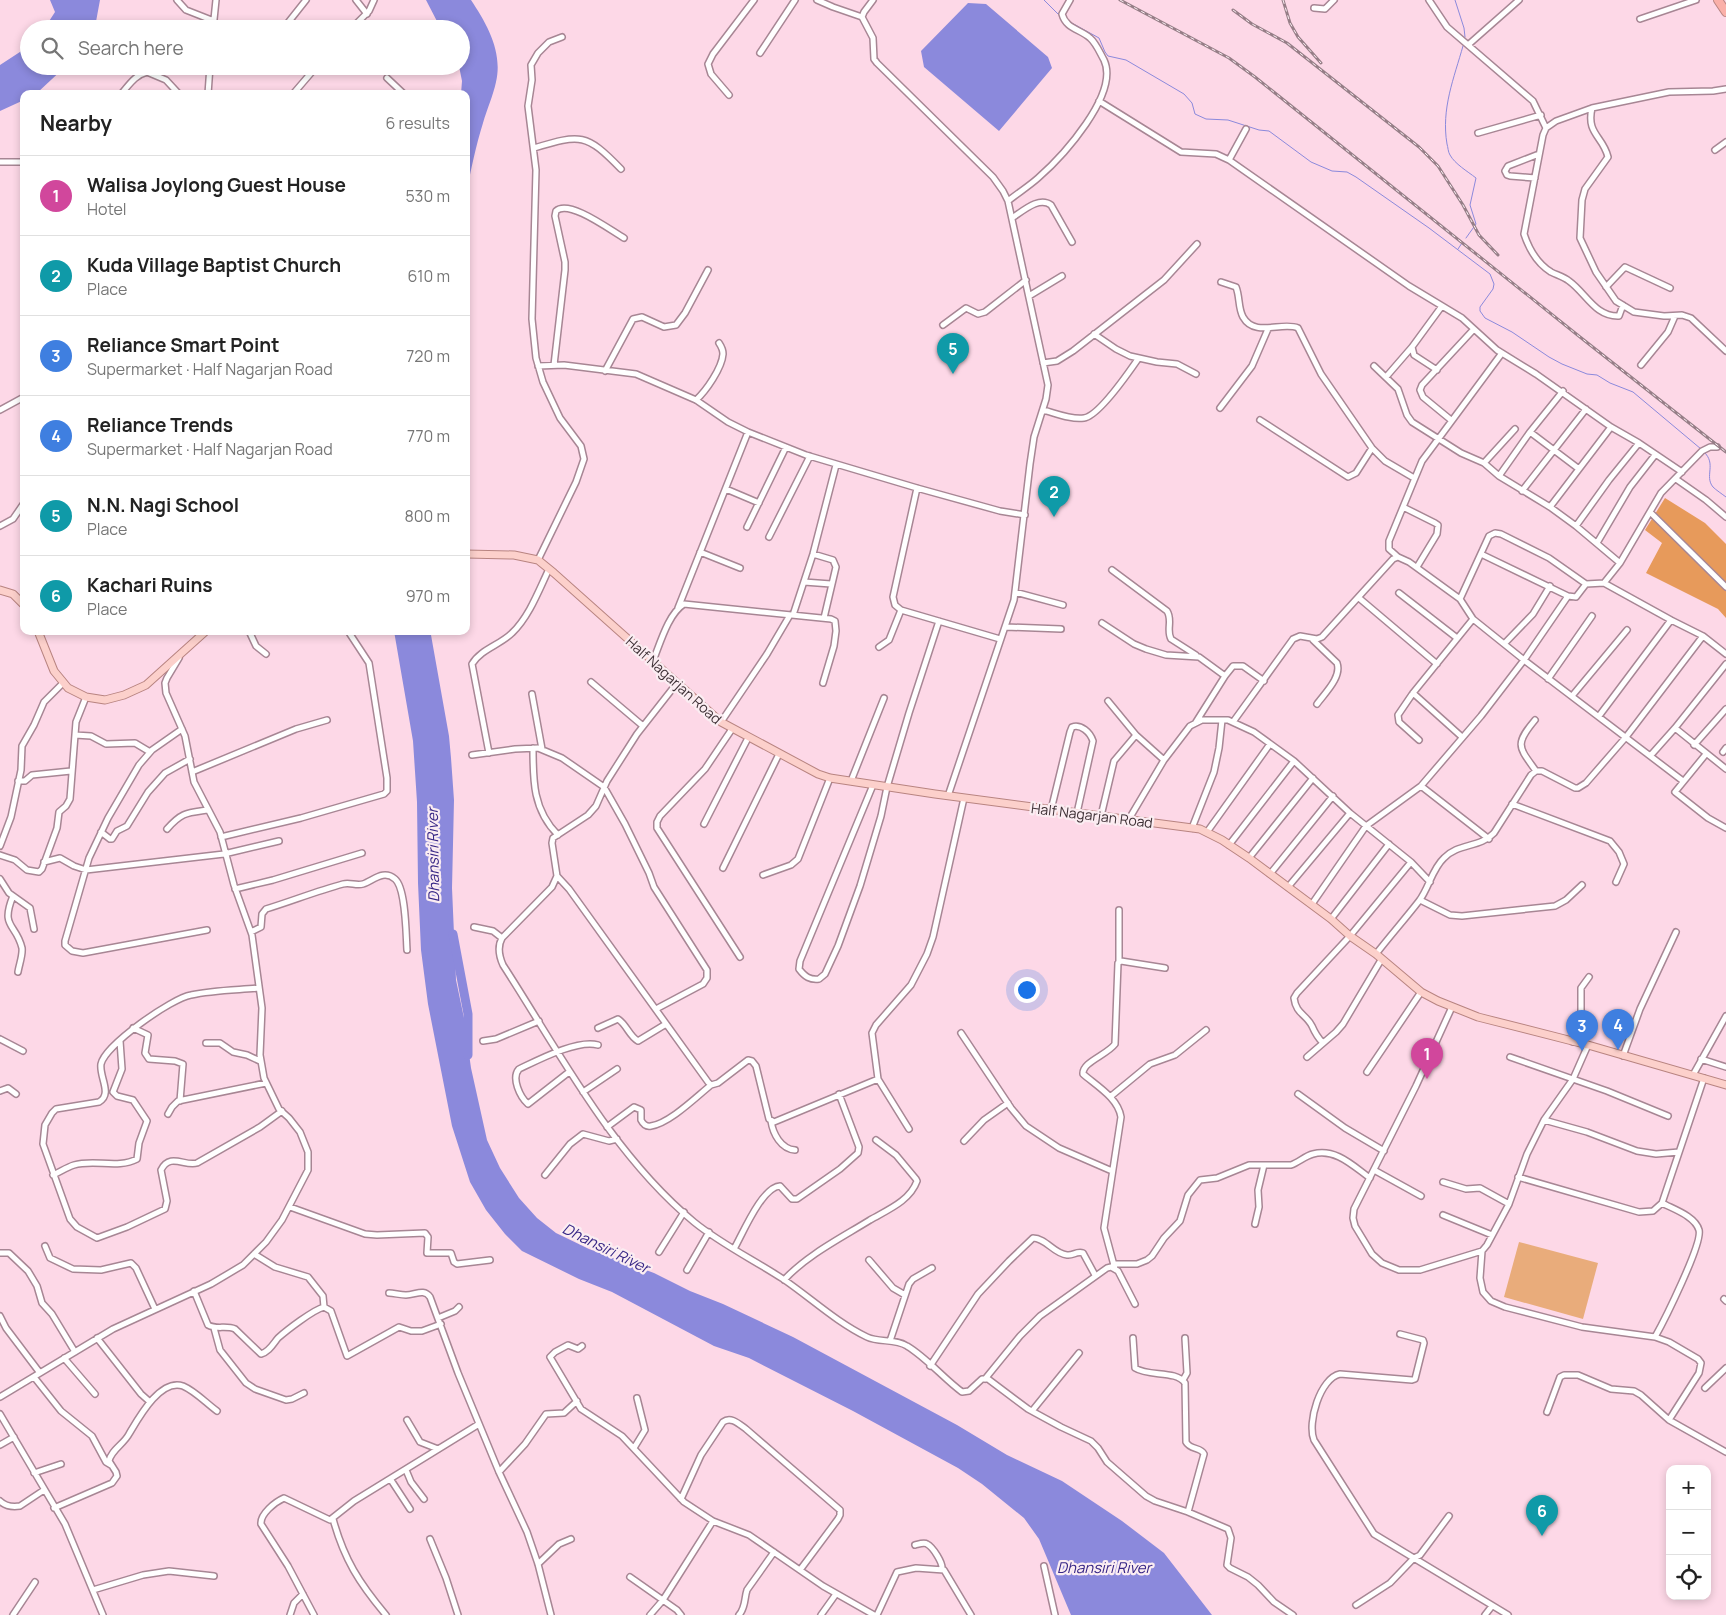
<!DOCTYPE html>
<meta charset="utf-8">
<style>
:root{--surface:#fff;--page:#f6f6f6;--text:#222;--muted:#767676;--line:#e0e0e0;--accent:#d93025}
body{margin:0;font-family:Manrope,sans-serif;background:var(--page);color:var(--text)}
.controls{position:absolute;right:15px;bottom:15px;display:grid;overflow:hidden;border-radius:10px;box-shadow:0 2px 8px #0003}
.controls button{width:45px;height:45px;display:grid;place-items:center;padding:0;border:0;border-bottom:1px solid var(--line);background:var(--surface);color:var(--text);font:25px sans-serif}
.you{position:absolute;left:1026px;top:989px;width:18px;height:18px;margin:-12px;border:4px solid #fff;border-radius:50%;background:#1a73e8;box-shadow:0 0 0 8px #1a73e833}
.badge{display:grid;place-items:center;width:32px;height:32px;border-radius:50%;background:var(--accent);color:#fff;font-size:16px;font-weight:700}
.pin{position:absolute;translate:-50% -41px;filter:drop-shadow(0 1px 2px #0008)}
.pin::after{content:'';position:absolute;top:26px;width:18px;height:15px;background:inherit;clip-path:polygon(0 0,100% 0,50% 100%)}
.list{margin:0;padding:0;list-style:none}
h2{display:flex;justify-content:space-between;align-items:center;height:65px;margin:0;padding:0 20px;font-size:21px}
h2 small{font-size:16px;font-weight:400;color:var(--muted)}
.list li{display:grid;grid-template-columns:32px 1fr auto;gap:15px;align-items:center;box-sizing:border-box;height:80px;padding:0 20px;border-top:1px solid var(--line)}
.list b{display:block;font-size:19px;white-space:nowrap}
.list p{margin:0;font-size:16px;white-space:nowrap;color:var(--muted)}
.list em{font-size:16px;font-style:normal;color:var(--muted)}
.icon{flex:none;width:28px;height:28px;fill:none;stroke:currentColor;stroke-width:2;stroke-linecap:round;stroke-linejoin:round}
.map{position:relative;flex:none;width:1726px;height:1615px;overflow:hidden}
.search{position:absolute;background:var(--surface);box-shadow:0 2px 8px #0003;left:20px;top:20px;width:450px;height:55px;display:flex;align-items:center;gap:12px;box-sizing:border-box;padding:0 18px;border-radius:28px;color:var(--muted);font-size:19px}
.panel{position:absolute;background:var(--surface);box-shadow:0 2px 8px #0003;left:20px;top:90px;width:450px;height:545px;border-radius:10px}
.map>svg:first-child{display:block}
.green{fill:#e9ac7b}
.forest{fill:#e79a5b}
.water{fill:#8b89dc}
.lines{fill:none;stroke-linecap:round;stroke-linejoin:round}
.stream{stroke:#8b89dc;stroke-width:1}
.river{stroke:#8b89dc;stroke-width:9}
.minor-casing{stroke:#a78694;stroke-width:8}
.major-casing{stroke:#b88481;stroke-width:9}
.highway-casing{stroke:#b88481;stroke-width:10}
.minor{stroke:#fff;stroke-width:5}
.major{stroke:#fcd0cb;stroke-width:7}
.highway{stroke:#fab0a9;stroke-width:8}
.rail-casing{stroke:#967e87;stroke-width:3}
.rail{stroke:#fbedf2;stroke-width:1;stroke-dasharray:4;stroke-linecap:butt}
.labels{text-anchor:middle;dominant-baseline:central;stroke-width:4.5;stroke-linejoin:round;paint-order:stroke}
.street-label{font-size:14px;fill:#3e3136;stroke:#fbedf2}
.water-label{font-size:15px;font-style:italic;fill:#372686;stroke:#fbedf2}
</style>
<div class="map">
<svg width="1726" height="1615" viewBox="0 0 1726 1615">
<rect width="100%" height="100%" fill="#fdd8e7"/>
<path class="green" d="M1519,1242L1598,1263L1583,1319L1504,1297Z"/>
<path class="forest" d="M1665,498L1705,523L1726,544V618L1718,609L1646,573L1662,543L1645,530Z"/>
<path class="water" d="M50,0H100L95,27L93,29H44L55,12Z
M426,0H471C487,24 503,52 496,82C493,96 487,109 483,123C476,145 471,170 466,194V94H461L462,81L459,66H461V29H441Z
M968,3L986,4L1048,57L1052,68L999,131L924,67L921,51Z
M29,44V66H66L37,93L24,94V100L0,111V65L23,50Z
M394,631H430L431,635L449,736L451,758L454,800L452,888L456,980L464,1018L471,1068L487,1140L500,1168L519,1198L537,1218L556,1233L589,1249L654,1273L690,1291L723,1304L793,1337L957,1425L1007,1455L1062,1481L1122,1521L1164,1553L1212,1615H1071L1039,1539L1024,1518L982,1484L958,1468L853,1411L749,1358L714,1346L612,1292L579,1279L522,1251L505,1234L486,1210L470,1182L452,1126L428,1004L421,950L418,883L417,802L413,741Z"/>
<g class="lines">
<path class="stream" d="M1044,0L1058,14
M1455,0L1464,28L1465,37
M1068,21L1099,38L1105,52L1108,56L1126,60L1184,94L1192,103L1195,114L1206,119L1228,120L1259,130L1269,131L1311,162L1332,171L1347,172L1356,177L1429,228L1490,274L1494,284L1493,289L1480,307V311L1485,318L1512,332L1549,357L1562,364L1587,374L1597,375L1610,383L1633,392L1701,449
M1463,46C1454,78 1441,109 1447,144C1448,147 1448,152 1450,155C1455,164 1467,171 1476,178L1470,205L1476,224L1466,238
M1458,249L1462,243
M1704,452C1717,464 1704,476 1713,487C1716,490 1722,494 1726,497"/>
<path class="river" d="M453,934L468,1014V1055"/>
<g class="minor-casing">
<path id="minor" d="M177,0L186,10L214,21
M356,0L367,14
M817,0L833,7L862,17
M873,0L864,12L862,17L873,38L874,59L877,63L993,177L1003,191L1008,201L1048,385L1046,399L1034,437L1030,464L1014,600L948,796
M1429,0L1447,27L1533,101L1546,128
M1314,8L1325,9L1334,0
M1640,19L1696,0
M213,29L216,0
M283,29L306,0
M351,29L369,11L374,0
M1468,45L1519,0
M760,53L795,0
M246,66L249,68L251,66
M387,78L404,94
M121,94C129,85 135,75 147,72L166,80L179,94
M208,94L210,66
M293,94L317,66
M729,95L711,74L708,64L713,54L754,0
M1099,101L1181,152L1216,154L1229,160L1409,286L1462,318L1497,350L1536,374L1611,427L1639,443L1682,472
M1592,108C1586,134 1603,136 1608,157L1585,189L1582,200L1580,238L1596,272L1616,301L1634,312L1664,316L1682,315L1691,318L1726,351
M1478,133L1541,115
M534,148C581,134 586,133 621,169
M1715,150L1726,142
M1229,160L1246,129
M0,162H24
M1535,178L1510,176L1507,175L1505,171L1508,166L1539,154
M1008,201C1018,193 1029,186 1038,178C1062,157 1120,94 1104,60C1100,53 1096,43 1090,38C1080,29 1066,29 1062,14L1070,0
M1012,218C1023,211 1039,196 1051,205L1072,242
M1221,282L1236,287C1240,297 1238,308 1243,317C1255,338 1282,321 1298,328L1321,374L1372,448L1385,461L1414,478
M1606,287L1625,267L1670,288
M1029,296L1062,276
M1623,305L1619,316C1595,317 1586,293 1569,281C1564,277 1557,275 1551,272C1538,264 1529,249 1524,234L1543,135L1546,128L1556,121L1592,108L1669,92L1713,91L1726,89
M943,325L966,308L978,314L985,312L1026,280
M1094,334L1116,349L1130,356L1157,362L1177,364L1196,374
M1043,363L1057,361L1073,351L1164,280L1197,244
M554,365L565,270V262L555,216L556,211C569,199 610,230 624,238
M1641,365L1668,332L1675,316
M538,366L564,365L636,374L696,400L728,422L748,432L806,455L917,488L1000,511L1025,515
M1374,366L1398,389L1407,415L1412,422L1461,453L1484,463L1499,476L1550,507L1576,526L1620,563
M1437,370L1414,355L1412,347L1442,306
M605,371L633,319L642,317L664,327L676,325L685,313L708,270
M1386,377L1412,347
M696,400C706,391 722,368 723,354C723,350 721,346 719,343
M1220,408L1252,366L1268,329
M0,410L24,397
M1043,410C1055,413 1071,420 1084,418C1099,416 1129,372 1138,359
M1260,420L1348,477L1356,473L1372,448
M1451,420L1423,397L1420,390L1422,385L1474,329
M1530,432L1579,469
M1484,463L1515,429
M1499,476L1530,432L1563,391
M1676,479L1706,500L1726,517
M917,488L893,597L895,605L901,610L1000,639
M726,489L759,503
M1522,491L1586,409
M1403,507L1435,523L1438,525L1437,534L1417,567
M1550,507L1611,427
M1650,512L1726,587
M0,526L13,519L24,503
M1576,526L1609,480L1639,443
M747,527L786,447
M769,537L810,456
M1597,543L1630,487L1655,455
M700,552L740,568
M813,554L833,560L836,567L824,618
M1481,554L1568,596L1576,597L1586,584L1604,583L1620,563L1661,493L1702,451L1710,447H1717
M1398,557L1389,549V541L1422,461L1502,353
M538,560L576,482L584,459L581,446L560,418L543,382L536,358L532,319L536,170L528,106L532,80L531,65L538,53L549,42L562,37
M1112,570L1167,611C1173,620 1166,630 1171,639L1196,655
M804,582L831,584
M1604,583L1671,620L1703,636L1726,654
M1015,592L1063,605
M1399,593L1457,638
M1359,598L1437,664
M1460,599L1489,536L1495,533L1501,534L1549,558L1586,584
M678,608L748,432
M793,615L813,554L836,465
M1102,623L1134,644L1146,649L1166,655L1199,657L1225,676
M1006,627L1061,629
M249,631L256,646L266,654
M1313,640L1337,663C1342,677 1325,693 1317,704
M1505,643L1533,614L1550,586
M879,647L889,640L901,610
M653,661C660,644 668,614 684,604L831,619L835,621L836,631L834,646L823,683
M1548,679L1592,616
M591,682L643,726
M677,683L637,734L607,781L596,806L588,815L553,838L552,843L557,876L552,887L502,938C497,947 499,956 503,965C560,1053 612,1154 694,1222C721,1244 754,1260 783,1279C811,1298 836,1322 867,1337C879,1343 895,1338 907,1346C927,1358 943,1378 962,1392L969,1391L982,1379H988L1028,1409L1061,1427L1091,1441L1098,1448L1107,1462L1146,1496L1155,1501L1188,1512L1228,1529L1231,1538L1227,1565L1230,1568L1248,1577L1258,1585L1274,1602L1293,1615
M1413,693L1462,737
M532,694L542,749
M1572,696L1627,630
M1108,701L1136,735L1164,760
M1599,716L1671,620
M1535,720C1514,745 1519,747 1536,771
M721,722L767,654L790,615
M1196,722L1225,676L1233,666H1243L1264,681
M1233,722L1293,639L1300,636L1317,639L1322,637L1393,559L1398,557L1409,562L1460,599L1473,619L1524,660L1683,781
M1675,728L1726,664
M182,729L152,750L139,765L108,818L89,858L65,941V945L72,951L83,953L207,930
M732,729L705,769L660,816L657,822V828L740,957
M75,735L91,736L106,744L135,743L150,752
M1419,740L1399,722L1398,715L1413,693L1473,619
M1694,745L1726,709
M533,748C533,781 533,810 558,835
M1723,752L1726,748
M489,753L472,664C481,649 500,645 512,633C529,617 539,590 549,569
M1706,754L1675,792L1708,818L1726,828
M472,755L515,749L538,748L562,758L604,787L625,824L649,873L654,887L707,970V978L703,984L656,1009
M1651,755L1675,728L1726,769
M192,772L296,729L327,720
M18,781H25L32,775L71,771
M851,781L884,698
M873,785L800,961L799,969C805,977 810,980 819,979L825,974L838,946L860,886L881,816L887,787L909,713L939,621
M1421,786L1489,839
M1512,804L1610,841L1619,852L1624,864L1616,882
M1051,810L1070,732L1072,727C1081,724 1090,732 1093,741L1077,813
M1101,816L1114,761L1136,735
M1129,819L1164,760L1190,726L1202,720H1228L1254,732L1294,761L1350,813L1411,862L1430,882
M704,824L748,738
M1192,828L1214,772L1219,748L1222,720
M167,829C182,812 187,813 208,810
M101,832L110,839H112L117,831L127,826L148,792L165,773L190,759
M1207,832L1270,744
M221,837L301,818L384,794L387,791V778L369,663L348,631
M1229,845L1294,761
M0,846L11,817L21,770L22,746L34,725L44,702L63,683
M0,855L15,860L27,870L39,872L42,869L57,828L59,812L66,806L70,799L76,722L86,697
M1249,858L1313,778
M44,862L60,858L74,866L86,870L224,854L279,841
M723,868L779,754
M1270,874L1333,796
M763,875L791,865L798,859L830,778
M557,876L569,889L708,1082L711,1085L718,1083L748,1060L752,1061L756,1066L769,1119L774,1122L878,1079
M0,879L9,893L30,908L34,929
M1288,887L1350,813
M235,889L273,880L362,853
M13,896C0,928 16,923 22,948C23,955 19,965 18,972
M1420,900L1450,915L1462,916L1555,906L1566,900L1582,885
M1312,904L1366,826L1421,786L1481,716L1524,660L1568,596
M1119,910V962
M1331,919L1389,844
M474,927L493,931L502,938
M251,932L261,927L262,914L266,909C292,901 317,891 343,884C350,882 356,886 363,884C373,881 383,869 395,879C406,888 406,935 407,950
M1376,954C1390,936 1405,919 1419,901C1429,888 1432,869 1444,858C1458,843 1480,848 1494,833L1531,775L1536,771H1542L1575,788H1578L1586,783L1626,737L1703,636
M259,988C237,990 213,990 191,995C172,998 105,1045 101,1064C99,1077 113,1094 99,1102L56,1109L52,1113L45,1125L43,1144L70,1219L77,1227L97,1238L127,1227L165,1209L167,1201L161,1170C170,1152 185,1167 197,1163L260,1127L282,1111
M1452,1007L1416,1086L1354,1209L1353,1218L1355,1226L1372,1254L1382,1263L1399,1270H1420L1482,1251L1487,1245L1509,1204L1527,1154L1544,1120L1573,1079L1588,1045
M133,1028L148,1035L145,1053L149,1059L175,1061L183,1064L180,1101
M598,1028L618,1019C627,1025 629,1036 638,1041L666,1024
M961,1033L1011,1108L1026,1126L1059,1148L1112,1171
M0,1039L23,1051
M483,1041L496,1039L539,1021
M1573,1042L1581,1017V988L1589,977
M206,1043H220L233,1052L247,1055L260,1061
M1323,1043C1317,1037 1315,1033 1312,1026C1306,1014 1296,1014 1294,998L1297,993L1350,936L1411,862
M1623,1056L1640,1009L1676,932
M1307,1057L1336,1032L1343,1024L1381,960
M1510,1057L1607,1091L1668,1116
M1701,1059L1726,1067
M569,1072L528,1104C520,1097 511,1078 519,1069C538,1060 578,1039 598,1045
M1367,1072L1421,992
M1693,1075L1726,1016
M0,1091L8,1088L16,1094
M583,1092L617,1069
M1298,1094L1345,1128L1384,1151
M1110,1097L1150,1064L1175,1055L1206,1030
M168,1114L172,1107L178,1101L266,1083
M1544,1120L1587,1132L1637,1151L1656,1154L1679,1152
M771,1121C773,1134 781,1149 795,1150
M607,1127L634,1107L641,1110V1120C643,1124 646,1127 651,1126C670,1123 696,1097 711,1085
M909,1129L878,1079L872,1033L876,1025L911,985L927,954L933,937L964,798
M964,1141L984,1120L1008,1103
M1374,1170L1421,1196
M53,1175C60,1172 67,1167 74,1165C94,1159 118,1169 137,1159L139,1143L147,1121L133,1100L117,1096L113,1092L122,1069L120,1041
M545,1175L570,1144L583,1134L609,1141L617,1139
M1518,1177L1639,1212L1653,1211L1662,1203L1704,1078
M1443,1182L1466,1189L1480,1188L1509,1204
M290,1207L365,1234L377,1235L425,1233L428,1237L427,1253H451L454,1262L457,1264L490,1260
M1443,1215L1492,1235
M1255,1224L1259,1207L1258,1190L1264,1165
M45,1246L50,1258L73,1269L101,1270L131,1263L136,1268L155,1309
M734,1249C743,1233 762,1187 780,1186L792,1199H797L840,1169L858,1153L859,1147L839,1094
M1482,1251L1480,1278L1483,1292L1491,1301L1505,1307L1582,1327L1655,1337L1669,1342L1698,1359L1701,1363L1699,1373L1669,1420
M659,1252L684,1212
M0,1253H9L28,1271L37,1286L42,1303L52,1314L75,1352
M254,1254L275,1267L308,1277L323,1296L324,1307
M869,1260L893,1288L905,1295
M1114,1264H1137L1147,1260L1152,1256L1164,1238L1180,1221L1188,1195L1200,1180L1217,1178L1249,1165H1291C1299,1162 1305,1156 1313,1154C1336,1148 1353,1166 1370,1178
M1115,1269L1104,1228L1121,1117C1118,1098 1097,1086 1083,1074C1082,1062 1107,1055 1115,1044L1118,963L1121,961L1165,968
M687,1270L709,1232
M784,1280C807,1255 841,1238 870,1220C887,1210 910,1201 917,1181L916,1179L896,1155L876,1140
M194,1291L208,1325C216,1330 226,1325 235,1329L261,1354C269,1352 273,1344 278,1338C287,1330 313,1310 324,1307L331,1311L347,1356L399,1327L411,1331H422L441,1324
M389,1293C394,1293 400,1295 406,1295C415,1295 424,1288 430,1297L458,1373L499,1472L527,1532L538,1564L551,1615
M1724,1299L1726,1301
M0,1316L6,1328L40,1373
M438,1318L455,1311L459,1307
M214,1328L220,1350L246,1383L255,1389L286,1400L292,1399L304,1393
M1400,1334L1423,1340L1424,1343L1415,1379L1412,1380L1340,1374C1320,1378 1307,1423 1314,1440L1374,1534L1508,1615
M1655,1337C1664,1321 1703,1243 1699,1230C1695,1216 1673,1209 1662,1203
M97,1338L141,1394L150,1402
M1133,1338L1135,1368C1149,1377 1176,1370 1185,1383L1186,1442C1190,1450 1201,1447 1204,1454L1188,1512
M890,1341L909,1284L913,1279L932,1268
M582,1346L578,1349L568,1345L555,1352L550,1357L581,1409L622,1436L684,1502L713,1521L749,1535L823,1586L874,1615
M64,1358L95,1394
M930,1366L978,1294L1009,1261L1033,1238C1046,1238 1054,1254 1067,1255C1073,1256 1076,1251 1083,1253L1095,1275
M34,1377L61,1411L92,1436L106,1462L111,1465
M985,1379L1020,1336L1040,1316L1107,1268L1111,1267L1118,1271L1135,1304
M1183,1380L1187,1373L1185,1338
M1705,1388L1726,1368
M0,1397L113,1329L211,1284L243,1265L266,1242L282,1220L308,1170V1152L300,1132L289,1118L279,1109L264,1078L260,1055L262,1008L252,935L234,885L220,832L194,782L185,736L166,693L165,683L167,678L179,658
M1032,1411L1079,1353
M1547,1412L1560,1377L1564,1375H1578L1611,1389L1634,1391L1641,1395L1669,1420L1726,1452
M0,1414L65,1524L103,1615
M407,1420L420,1442L438,1449
M0,1445L14,1437
M634,1448L645,1430L637,1398
M406,1470L411,1482L424,1499
M499,1472L525,1444L546,1414L564,1413L577,1401
M34,1473L61,1464
M391,1480L410,1509
M681,1499L701,1455L723,1422C731,1416 739,1424 746,1429L840,1510V1515L838,1519L800,1570
M0,1501C5,1506 13,1507 20,1506L44,1490
M54,1508L112,1483L117,1476L116,1472L109,1461C111,1450 124,1444 129,1434C138,1419 160,1378 183,1386C195,1391 206,1403 217,1411
M333,1519C344,1559 359,1583 386,1615
M430,1539L446,1578L458,1615
M915,1545C919,1544 924,1542 927,1544C933,1547 943,1563 942,1569
M538,1564L559,1544L571,1539
M1044,1566L1055,1615
M630,1577L677,1610L681,1615
M93,1590L143,1575L169,1571L214,1576
M1356,1605L1390,1583L1414,1558L1420,1555L1449,1516
M13,1615L35,1582
M290,1615L294,1603L303,1594
M314,1615L288,1566L261,1524C260,1514 275,1502 284,1498L330,1520L354,1501L479,1424
M650,1615L663,1600L713,1521
M739,1615C746,1607 744,1599 747,1590L774,1552
M821,1615L836,1594
M877,1615L897,1572L916,1568L944,1570L971,1615
M1485,1615L1492,1606"/>
</g>
<g class="major-casing">
<path id="major" d="M466,554L514,555L538,560L554,573L721,722L818,774L830,778L935,794L1200,829L1222,840L1249,858L1331,919L1350,936L1376,954L1421,992L1438,1001L1478,1017L1588,1045L1726,1085
M0,590L13,594L24,605
M38,631L54,671L68,688L86,697L105,700L124,695L146,685L206,631"/>
</g>
<g class="highway-casing">
<path id="highway" d="M1718,0L1726,12"/>
</g>
<use href="#minor" class="minor"/>
<use href="#major" class="major"/>
<use href="#highway" class="highway"/>
<g class="rail-casing">
<path id="rail" d="M1120,0L1229,58L1255,77L1580,337L1726,452
M1283,0L1290,23L1298,37L1321,63
M1233,10L1252,24L1287,43L1419,147L1438,166L1463,205L1479,235L1498,255"/>
</g>
<use href="#rail" class="rail"/>
</g>
<g class="labels">
<g class="street-label">
<text transform="translate(674 680) rotate(42)">Half Nagarjan Road</text>
<text transform="translate(1092 815) rotate(7)">Half Nagarjan Road</text>
</g>
<g class="water-label">
<text transform="translate(433 855) rotate(-91)">Dhansiri River</text>
<text transform="translate(606 1248) rotate(26)">Dhansiri River</text>
<text x="1104" y="1567">Dhansiri River</text>
</g>
</g>
</svg>
<div class="controls">
<button>+</button>
<button>−</button>
<button><svg class="icon" aria-label="locate" viewBox="0 0 24 24"><circle cx="12" cy="12" r="6"/><path d="M12 2v4M12 18v4M2 12h4M18 12h4"/></svg></button>
</div>
<div class="you"></div>
<div class="pin badge" style="left:1427px;top:1079px;background:#d1479c">1</div>
<div class="pin badge" style="left:1054px;top:517px;background:#0f9aa8">2</div>
<div class="pin badge" style="left:1582px;top:1051px;background:#3f7fe0">3</div>
<div class="pin badge" style="left:1618px;top:1050px;background:#3f7fe0">4</div>
<div class="pin badge" style="left:953px;top:374px;background:#0f9aa8">5</div>
<div class="pin badge" style="left:1542px;top:1536px;background:#0f9aa8">6</div>
<div class="search"><svg class="icon" aria-label="search" viewBox="0 0 24 24"><circle cx="10" cy="10" r="6"/><path d="M15 15l6 6"/></svg>Search here</div>
<section class="panel">
<h2>Nearby<small>6 results</small></h2>
<ul class="list">
<li><span class="badge" style="background:#d1479c">1</span><div><b>Walisa Joylong Guest House</b><p>Hotel</p></div><em>530 m</em></li>
<li><span class="badge" style="background:#0f9aa8">2</span><div><b>Kuda Village Baptist Church</b><p>Place</p></div><em>610 m</em></li>
<li><span class="badge" style="background:#3f7fe0">3</span><div><b>Reliance Smart Point</b><p>Supermarket · Half Nagarjan Road</p></div><em>720 m</em></li>
<li><span class="badge" style="background:#3f7fe0">4</span><div><b>Reliance Trends</b><p>Supermarket · Half Nagarjan Road</p></div><em>770 m</em></li>
<li><span class="badge" style="background:#0f9aa8">5</span><div><b>N.N. Nagi School</b><p>Place</p></div><em>800 m</em></li>
<li><span class="badge" style="background:#0f9aa8">6</span><div><b>Kachari Ruins</b><p>Place</p></div><em>970 m</em></li>
</ul>
</section>
</div>
